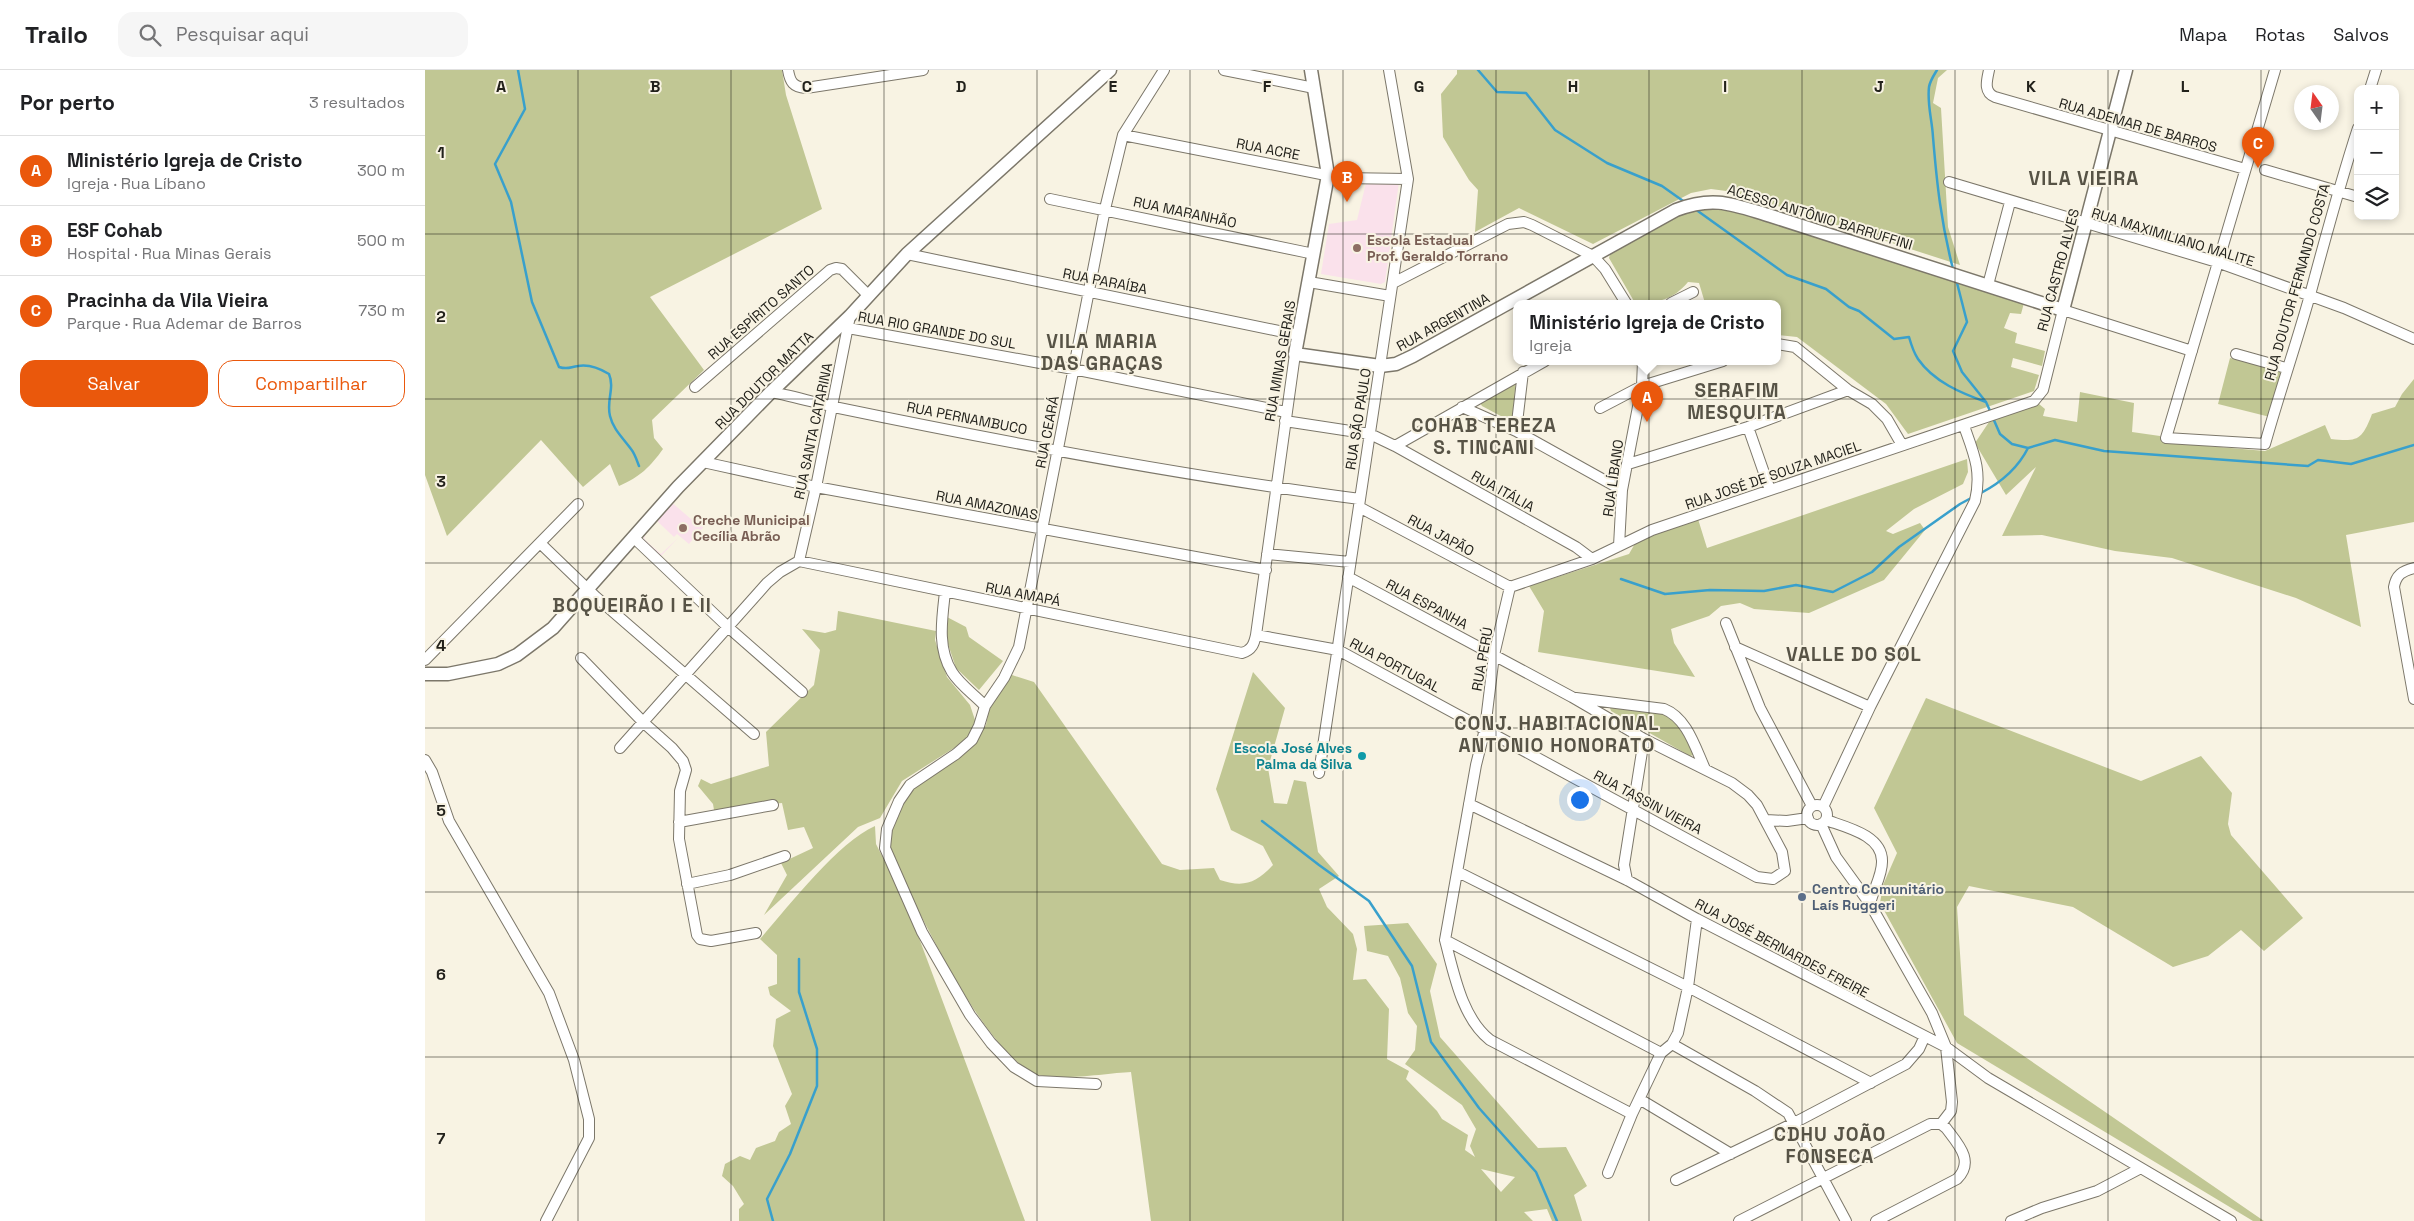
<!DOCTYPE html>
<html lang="pt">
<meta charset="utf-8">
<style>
:root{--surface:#fff;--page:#f6f6f6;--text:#202124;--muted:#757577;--line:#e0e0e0;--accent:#ea580c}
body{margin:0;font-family:"Space Grotesk",sans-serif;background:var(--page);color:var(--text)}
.controls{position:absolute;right:15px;top:15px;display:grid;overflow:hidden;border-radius:10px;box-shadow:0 2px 8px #0003}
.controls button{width:45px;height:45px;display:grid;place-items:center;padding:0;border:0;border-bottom:1px solid var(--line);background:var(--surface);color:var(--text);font:25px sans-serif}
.compass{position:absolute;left:1869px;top:15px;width:45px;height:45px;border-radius:50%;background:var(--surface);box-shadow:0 2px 8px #0003;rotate:346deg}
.you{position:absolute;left:1154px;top:729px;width:18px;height:18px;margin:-12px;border:4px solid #fff;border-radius:50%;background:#1a73e8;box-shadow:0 0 0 8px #1a73e833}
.badge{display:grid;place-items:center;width:32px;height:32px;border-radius:50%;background:var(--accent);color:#fff;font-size:16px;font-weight:700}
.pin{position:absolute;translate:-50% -41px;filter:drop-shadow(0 1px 2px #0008)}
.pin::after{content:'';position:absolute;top:26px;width:18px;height:15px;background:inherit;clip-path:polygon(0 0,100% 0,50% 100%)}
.popup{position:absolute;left:1088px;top:230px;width:268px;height:65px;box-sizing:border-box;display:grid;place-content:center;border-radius:10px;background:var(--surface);filter:drop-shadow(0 1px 4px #0005);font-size:16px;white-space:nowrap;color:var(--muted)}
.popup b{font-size:19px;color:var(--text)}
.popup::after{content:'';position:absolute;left:50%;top:100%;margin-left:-10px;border:10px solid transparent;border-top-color:var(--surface)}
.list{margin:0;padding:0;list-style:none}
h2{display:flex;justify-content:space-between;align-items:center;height:65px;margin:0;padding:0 20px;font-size:21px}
h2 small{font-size:16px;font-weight:400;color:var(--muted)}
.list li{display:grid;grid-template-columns:32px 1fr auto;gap:15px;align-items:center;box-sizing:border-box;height:70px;padding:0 20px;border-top:1px solid var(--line)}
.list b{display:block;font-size:19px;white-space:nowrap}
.list p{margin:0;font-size:16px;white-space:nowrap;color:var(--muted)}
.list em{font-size:16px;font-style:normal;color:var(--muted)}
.actions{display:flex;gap:10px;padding:15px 20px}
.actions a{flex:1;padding:11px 0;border:1px solid var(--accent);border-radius:15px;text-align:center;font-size:18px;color:var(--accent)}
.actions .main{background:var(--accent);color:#fff}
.icon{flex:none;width:28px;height:28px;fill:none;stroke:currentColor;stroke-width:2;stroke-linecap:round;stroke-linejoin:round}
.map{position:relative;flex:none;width:1989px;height:1151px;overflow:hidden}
header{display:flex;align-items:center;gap:30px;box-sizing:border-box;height:70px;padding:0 25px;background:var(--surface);border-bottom:1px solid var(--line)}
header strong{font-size:24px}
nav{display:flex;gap:28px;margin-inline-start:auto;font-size:18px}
.search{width:350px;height:45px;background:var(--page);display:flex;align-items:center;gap:12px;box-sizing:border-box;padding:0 18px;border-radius:15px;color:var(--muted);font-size:19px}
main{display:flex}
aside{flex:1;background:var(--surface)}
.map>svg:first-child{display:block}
.education{fill:#fae1eb}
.green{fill:#c1c794;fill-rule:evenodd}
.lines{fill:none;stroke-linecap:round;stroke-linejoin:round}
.stream{stroke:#39a0cc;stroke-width:2.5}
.minor-casing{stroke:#7c776a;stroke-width:12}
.tertiary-casing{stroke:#7c776a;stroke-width:15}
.minor{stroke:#fff;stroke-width:10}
.tertiary{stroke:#fff;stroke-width:12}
.grid{fill:none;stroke:#22211b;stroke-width:1;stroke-opacity:0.55}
.education-dot{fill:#8d6e63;stroke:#f8f3e3;stroke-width:2}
.culture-dot{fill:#0f9aa8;stroke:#f8f3e3;stroke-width:2}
.service-dot{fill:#5c6f8a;stroke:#f8f3e3;stroke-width:2}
.labels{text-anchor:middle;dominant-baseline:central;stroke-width:4;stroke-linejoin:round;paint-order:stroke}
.street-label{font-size:14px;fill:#22211b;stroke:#f8f3e3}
.education-label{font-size:14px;font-weight:bold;fill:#785e54;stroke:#f8f3e3;text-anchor:start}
.culture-label{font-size:14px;font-weight:bold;fill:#0d838f;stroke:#f8f3e3;text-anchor:end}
.service-label{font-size:14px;font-weight:bold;fill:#4e5e75;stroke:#f8f3e3;text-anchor:start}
.district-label{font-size:19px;font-weight:bold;letter-spacing:1px;fill:#575346;stroke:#f8f3e3}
.grid-label{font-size:16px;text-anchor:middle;font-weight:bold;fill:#22211b;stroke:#f8f3e3;stroke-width:4;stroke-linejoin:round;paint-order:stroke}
</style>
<header>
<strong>Trailo</strong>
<div class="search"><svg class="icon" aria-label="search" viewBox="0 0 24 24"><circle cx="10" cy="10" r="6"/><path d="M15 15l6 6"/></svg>Pesquisar aqui</div>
<nav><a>Mapa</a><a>Rotas</a><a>Salvos</a></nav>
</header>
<main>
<aside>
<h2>Por perto<small>3 resultados</small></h2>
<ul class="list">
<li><span class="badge">A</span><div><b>Ministério Igreja de Cristo</b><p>Igreja · Rua Líbano</p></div><em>300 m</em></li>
<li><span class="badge">B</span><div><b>ESF Cohab</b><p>Hospital · Rua Minas Gerais</p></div><em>500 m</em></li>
<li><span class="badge">C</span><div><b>Pracinha da Vila Vieira</b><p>Parque · Rua Ademar de Barros</p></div><em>730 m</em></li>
</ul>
<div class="actions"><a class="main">Salvar</a><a>Compartilhar</a></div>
</aside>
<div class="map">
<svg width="1989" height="1151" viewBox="0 0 1989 1151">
<rect width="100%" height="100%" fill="#f8f3e3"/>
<path class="education" d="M974,112L960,212L956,214L896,204L904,154L932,150L941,113Z
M245,431L266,449L271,444L281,454L264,474L252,464L249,467L232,451L247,434L245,432L219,462L220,470L236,484L253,468L236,486L219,470L218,462Z"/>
<path class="green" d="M0,0H357L361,25L397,139L225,227L279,300L227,350L229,368L238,379C225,397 215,407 194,416L185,394L158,417L116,370L22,466L0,405Z
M1032,0H1522L1513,8L1508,33L1516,38L1523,157L1535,195L1309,122L1286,119L1266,123L1168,174L1094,138L1050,162L1053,120L1044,110L1018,67L1016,24L1032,4Z
M1302,136L1599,233L1596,244L1585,243L1579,258L1592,263L1590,273L1620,281L1617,296L1588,288L1586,297L1614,305L1609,321L1483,364L1461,334L1372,267L1352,265V233H1280L1274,213L1263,212C1248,230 1233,233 1210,233L1184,188L1186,181L1264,141Z
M1805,288L1856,301L1845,347L1793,334Z
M1091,309L1087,352L1057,336L1055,333Z
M1989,309V452L1921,465L1936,557L1871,528L1747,488L1690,481L1617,465L1577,466L1611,397L1581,425L1550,373L1564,352L1614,334L1620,339L1618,346L1652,352L1655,322L1709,333L1707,362L1735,366L1737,372L1840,381L1900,355L1906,369C1933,372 1937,370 1947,344L1970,337L1977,324Z
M1542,389L1543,402L1538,414L1489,439L1461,461L1468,464L1495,453L1500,460L1459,510L1384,543L1329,539L1315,533L1296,536L1284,546L1246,559L1249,573L1270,607L1113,582L1119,541L1104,516L1204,484L1212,470L1273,449L1282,478Z
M413,541L511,561L510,570L522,607L545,635L551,653L540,671L477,711L455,748L433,757L339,845L362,805L356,793L388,778L379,757L363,760L357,733L289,740L288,734L273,716L276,709L286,714L344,696L341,662L389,615L395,580L377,559L400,563L411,560Z
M522,547L541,557L544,567L578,591L554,620L531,598L521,568Z
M828,602L860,638L843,698L849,733L862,734L869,710L881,712L893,782L914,806L894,819L902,837L928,864L932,879L928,910L941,909L964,939L962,989L984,1001L981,1009L1012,1041L1017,1049L1043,1065L1040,1080L1050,1087L1045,1076L1051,1059L1037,1035L980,994L990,980L992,956L983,943L975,908L963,886L942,881L939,856L983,853L1012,894L1005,921L1015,967L1113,1078L1141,1077L1162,1116L1149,1125L1157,1151H1127L1122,1139L1099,1142L1108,1151H726L706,1002C683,1003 631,1012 611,1004C559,983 493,839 467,787L464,774L466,758L483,717L546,677L561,655L566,630L584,604L609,612L737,794L755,800L789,798L795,810C819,818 831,813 848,795L838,776L806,760L791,719ZM1056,1099L1090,1107L1076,1122Z
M1501,628L1716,711L1776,686L1807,723L1803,754L1806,765L1878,848L1839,881L1816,860L1783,886L1748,897L1648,837L1544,816L1532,837L1539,945L1839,1151H1828L1532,973L1455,833L1458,815L1472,783L1449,738Z
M1184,635L1244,643L1250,647L1269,685L1265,686L1186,641Z
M450,756L451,774L482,836L600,1151H314V1139L319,1134L308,1116L297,1106L300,1094L315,1086L325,1090L331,1078L350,1071L354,1062L366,1054L360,1036L367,1024L348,976L351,949L366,941L345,925L343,917L352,914V885L335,869C363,837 413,772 450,756Z"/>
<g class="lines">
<path class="stream" d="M93,0L100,39L70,94L86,132L107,232L134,297C143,300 145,297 153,296C164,294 174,298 184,304C190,318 181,331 185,346C188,359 198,368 206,379C210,384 212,391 214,396
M1053,0L1072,22L1101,23L1130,60L1182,93L1237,116L1261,133
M1512,0C1509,5 1505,11 1504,17C1502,35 1507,49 1508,67C1512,115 1516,152 1528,199
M1270,139L1362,205L1401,219L1424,237L1434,241L1469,269L1484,267C1486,274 1489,283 1493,289C1509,312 1536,323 1561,332L1566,343
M1531,209L1542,252L1528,281L1537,302L1561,332
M1568,348L1575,364L1587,374L1603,378L1630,370L1679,381L1883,396L1893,390L1926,394L1989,375
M1556,423C1575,413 1593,398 1603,378
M1196,509L1240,524L1285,520L1339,521L1371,515L1408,522L1447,502L1474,477L1535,434L1548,427
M837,751L894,795L944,831L987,896L1006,972L1054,1038L1111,1102L1132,1151
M348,1151L342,1129L365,1084L392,1016V979L374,922V889"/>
<g class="minor-casing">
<path id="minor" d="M363,0C365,12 368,17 381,18L498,0
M799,0L889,18
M1564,0C1562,10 1558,22 1570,27L1820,99
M1850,0L1741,368L1840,374C1854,324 1871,275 1885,225C1900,169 1915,113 1933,58
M1945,19L1951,0
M698,65L916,108L983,109
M1840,100L1933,127
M1524,112L1792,192L1919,238L1989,269
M625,129L889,184
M482,184L873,265
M884,212L965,226
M968,213L1083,154L1099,152L1107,155L1168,186L1180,199L1201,233
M1563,215L1585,132
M1246,233L1268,222
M423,258L648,299L861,342
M1352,274L1370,277L1423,320L1447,334L1462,349L1477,375
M1811,284L1861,298
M270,317L405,200L411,198L417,199L444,226
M346,322C367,326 388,332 409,337C583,373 759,406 935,429
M1037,337L1091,361L1197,420
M1175,338L1217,316L1298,291
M860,351L945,364L970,376L1151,477L1167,489
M1323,357L1345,420
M1091,361L1098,302
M970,376L1120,291
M278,392L391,417L841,500
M1203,394L1323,357L1423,320
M934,437L1085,517
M208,467L304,558L377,622
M116,474L171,527L329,664
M1194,476L1197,420L1217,316L1218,291
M842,484L925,492
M374,491L817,583C827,580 829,574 831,565L870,284
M1989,498C1977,501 1971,505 1969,517L1989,629
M1085,517L1167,489L1227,460L1609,331L1618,320L1638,240L1767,281
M1085,517L1069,585L1060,659L1051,695L1020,870L1236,983
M520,522C517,549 512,578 527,602C535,615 550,625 560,636
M1301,553L1335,638L1387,736
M831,565L913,580L1332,807L1348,809L1360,801L1357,782L1332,735L1323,725L1307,713L1219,669L1147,627L923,507
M1310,577L1445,637
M156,588L219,653L247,678L258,691L261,700L255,721L254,769L272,865L275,869L286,871L331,863
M0,590L153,434
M1151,628L1239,639C1262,648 1270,677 1280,699
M195,678L342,513L355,502L374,491L391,417L425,246
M0,690L7,702L24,751L124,923L149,990L164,1049V1068L121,1151
M894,703L983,109L964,0
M1044,734L1202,810L1272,849L1521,977L1563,1008L1806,1151
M1382 745a10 10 0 1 1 20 0a10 10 0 1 1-20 0Z
M1398,737L1445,637L1550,431C1557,401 1549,384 1539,356
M1341,750L1362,751L1383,748
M1401,750C1420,757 1458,765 1457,792C1457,806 1448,820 1445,834L1507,943L1521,977L1527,1032L1526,1041L1516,1054
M254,752L348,735
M1396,754L1411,787L1445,834
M1033,802L1263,917L1446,1013
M1202,810L1199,795L1219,669
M262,814L305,805L360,786
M1020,870C1029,904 1037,948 1065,970L1207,1044
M1247,974L1330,1021L1363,1043L1421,1151
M671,1014L612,1011L589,997L566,973L545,945L497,862L460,778L462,759L474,731L485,715L531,684L547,670L554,656L560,636L579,608L594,577L680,139L698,65L739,0
M1216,1030L1306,1084
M1183,1103L1207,1044L1236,983L1247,974L1253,963L1263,917L1272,849
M1251,1110L1369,1053L1481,994L1494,979L1499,968
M1314,1151L1505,1054H1516L1521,1058C1533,1074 1550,1091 1532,1109L1451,1151
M1586,1151L1617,1138L1672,1121L1714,1099"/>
</g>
<g class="tertiary-casing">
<path id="tertiary" d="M886,0L903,105L870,284L955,296L971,294L988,286L1251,140C1290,125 1309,135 1346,146L1638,240L1701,0
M0,604H23L73,594L92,585L128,558L253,417L346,322L425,246L482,184L685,0"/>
</g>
<use href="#minor" class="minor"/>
<use href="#tertiary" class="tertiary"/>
</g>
<path class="grid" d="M153,0V1151M306,0V1151M459,0V1151M612,0V1151M765,0V1151M918,0V1151M1071,0V1151M1224,0V1151M1377,0V1151M1530,0V1151M1683,0V1151M1836,0V1151M0,164H1989M0,329H1989M0,493H1989M0,658H1989M0,822H1989M0,987H1989"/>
<g class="education-dot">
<circle cx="932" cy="178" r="5"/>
<circle cx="258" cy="458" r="5"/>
</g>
<circle class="culture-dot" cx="937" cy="686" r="5"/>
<circle class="service-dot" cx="1377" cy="827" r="5"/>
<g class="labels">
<g class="street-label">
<text transform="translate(1713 55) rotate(16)">RUA ADEMAR DE BARROS</text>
<text transform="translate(843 79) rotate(11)">RUA ACRE</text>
<text transform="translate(760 142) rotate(12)">RUA MARANHÃO</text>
<text transform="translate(1395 147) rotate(17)">ACESSO ANTÔNIO BARRUFFINI</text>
<text transform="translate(1748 167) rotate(17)">RUA MAXIMILIANO MALITE</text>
<text transform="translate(1633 200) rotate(-75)">RUA CASTRO ALVES</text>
<text transform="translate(680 211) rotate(11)">RUA PARAÍBA</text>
<text transform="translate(1872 212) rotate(-74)">RUA DOUTOR FERNANDO COSTA</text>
<text transform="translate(336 242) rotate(-41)">RUA ESPÍRITO SANTO</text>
<text transform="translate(1018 252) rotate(-29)">RUA ARGENTINA</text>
<text transform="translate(512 260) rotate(10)">RUA RIO GRANDE DO SUL</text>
<text transform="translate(855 291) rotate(-80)">RUA MINAS GERAIS</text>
<text transform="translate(339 310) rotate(-45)">RUA DOUTOR MATTA</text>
<text transform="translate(542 348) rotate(11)">RUA PERNAMBUCO</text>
<text transform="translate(933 349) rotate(-81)">RUA SÃO PAULO</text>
<text transform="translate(388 361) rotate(-78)">RUA SANTA CATARINA</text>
<text transform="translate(622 362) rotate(-79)">RUA CEARÁ</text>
<text transform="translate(1348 405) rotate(-19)">RUA JOSÉ DE SOUZA MACIEL</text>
<text transform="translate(1188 408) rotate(-82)">RUA LÍBANO</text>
<text transform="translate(1078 421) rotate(29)">RUA ITÁLIA</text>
<text transform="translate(562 435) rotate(11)">RUA AMAZONAS</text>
<text transform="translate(1016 465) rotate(28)">RUA JAPÃO</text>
<text transform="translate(598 524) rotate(11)">RUA AMAPÁ</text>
<text transform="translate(1002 534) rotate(28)">RUA ESPANHA</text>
<text transform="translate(1057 589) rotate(-80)">RUA PERÚ</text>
<text transform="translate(970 595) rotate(28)">RUA PORTUGAL</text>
<text transform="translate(1223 732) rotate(28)">RUA TASSIN VIEIRA</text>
<text transform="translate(1357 878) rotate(28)">RUA JOSÉ BERNARDES FREIRE</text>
</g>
<g class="education-label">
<text x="942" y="170">Escola Estadual<tspan x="942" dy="16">Prof. Geraldo Torrano</tspan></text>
<text x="268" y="450">Creche Municipal<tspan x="268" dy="16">Cecília Abrão</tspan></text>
</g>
<g class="culture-label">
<text x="927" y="678">Escola José Alves<tspan x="927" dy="16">Palma da Silva</tspan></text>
</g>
<g class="service-label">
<text x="1387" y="819">Centro Comunitário<tspan x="1387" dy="16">Laís Ruggeri</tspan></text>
</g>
<g class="district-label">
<text x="1659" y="108">VILA VIEIRA</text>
<text x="677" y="271">VILA MARIA<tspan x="677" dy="22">DAS GRAÇAS</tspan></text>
<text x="1312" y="320">SERAFIM<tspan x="1312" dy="22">MESQUITA</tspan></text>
<text x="1059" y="355">COHAB TEREZA<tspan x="1059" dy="22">S. TINCANI</tspan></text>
<text x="207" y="535">BOQUEIRÃO I E II</text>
<text x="1429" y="584">VALLE DO SOL</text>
<text x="1132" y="653">CONJ. HABITACIONAL<tspan x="1132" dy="22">ANTONIO HONORATO</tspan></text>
<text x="1405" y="1064">CDHU JOÃO<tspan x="1405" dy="22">FONSECA</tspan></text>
</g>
</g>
<g class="grid-label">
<text x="76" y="22">A</text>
<text x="230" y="22">B</text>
<text x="382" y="22">C</text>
<text x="536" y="22">D</text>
<text x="688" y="22">E</text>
<text x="842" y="22">F</text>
<text x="994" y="22">G</text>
<text x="1148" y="22">H</text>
<text x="1300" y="22">I</text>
<text x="1454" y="22">J</text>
<text x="1606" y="22">K</text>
<text x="1760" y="22">L</text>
<text x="16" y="88">1</text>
<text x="16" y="252">2</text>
<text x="16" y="417">3</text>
<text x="16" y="581">4</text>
<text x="16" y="746">5</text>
<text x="16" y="910">6</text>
<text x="16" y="1074">7</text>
</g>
</svg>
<div class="controls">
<button>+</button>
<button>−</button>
<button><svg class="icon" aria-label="layers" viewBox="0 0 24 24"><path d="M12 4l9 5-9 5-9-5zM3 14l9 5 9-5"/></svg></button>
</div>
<svg class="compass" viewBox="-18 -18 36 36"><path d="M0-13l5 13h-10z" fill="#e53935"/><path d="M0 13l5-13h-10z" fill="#757577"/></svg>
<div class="you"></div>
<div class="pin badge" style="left:1222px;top:352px">A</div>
<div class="popup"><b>Ministério Igreja de Cristo</b>Igreja</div>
<div class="pin badge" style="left:922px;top:132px">B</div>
<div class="pin badge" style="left:1833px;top:98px">C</div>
</div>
</main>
